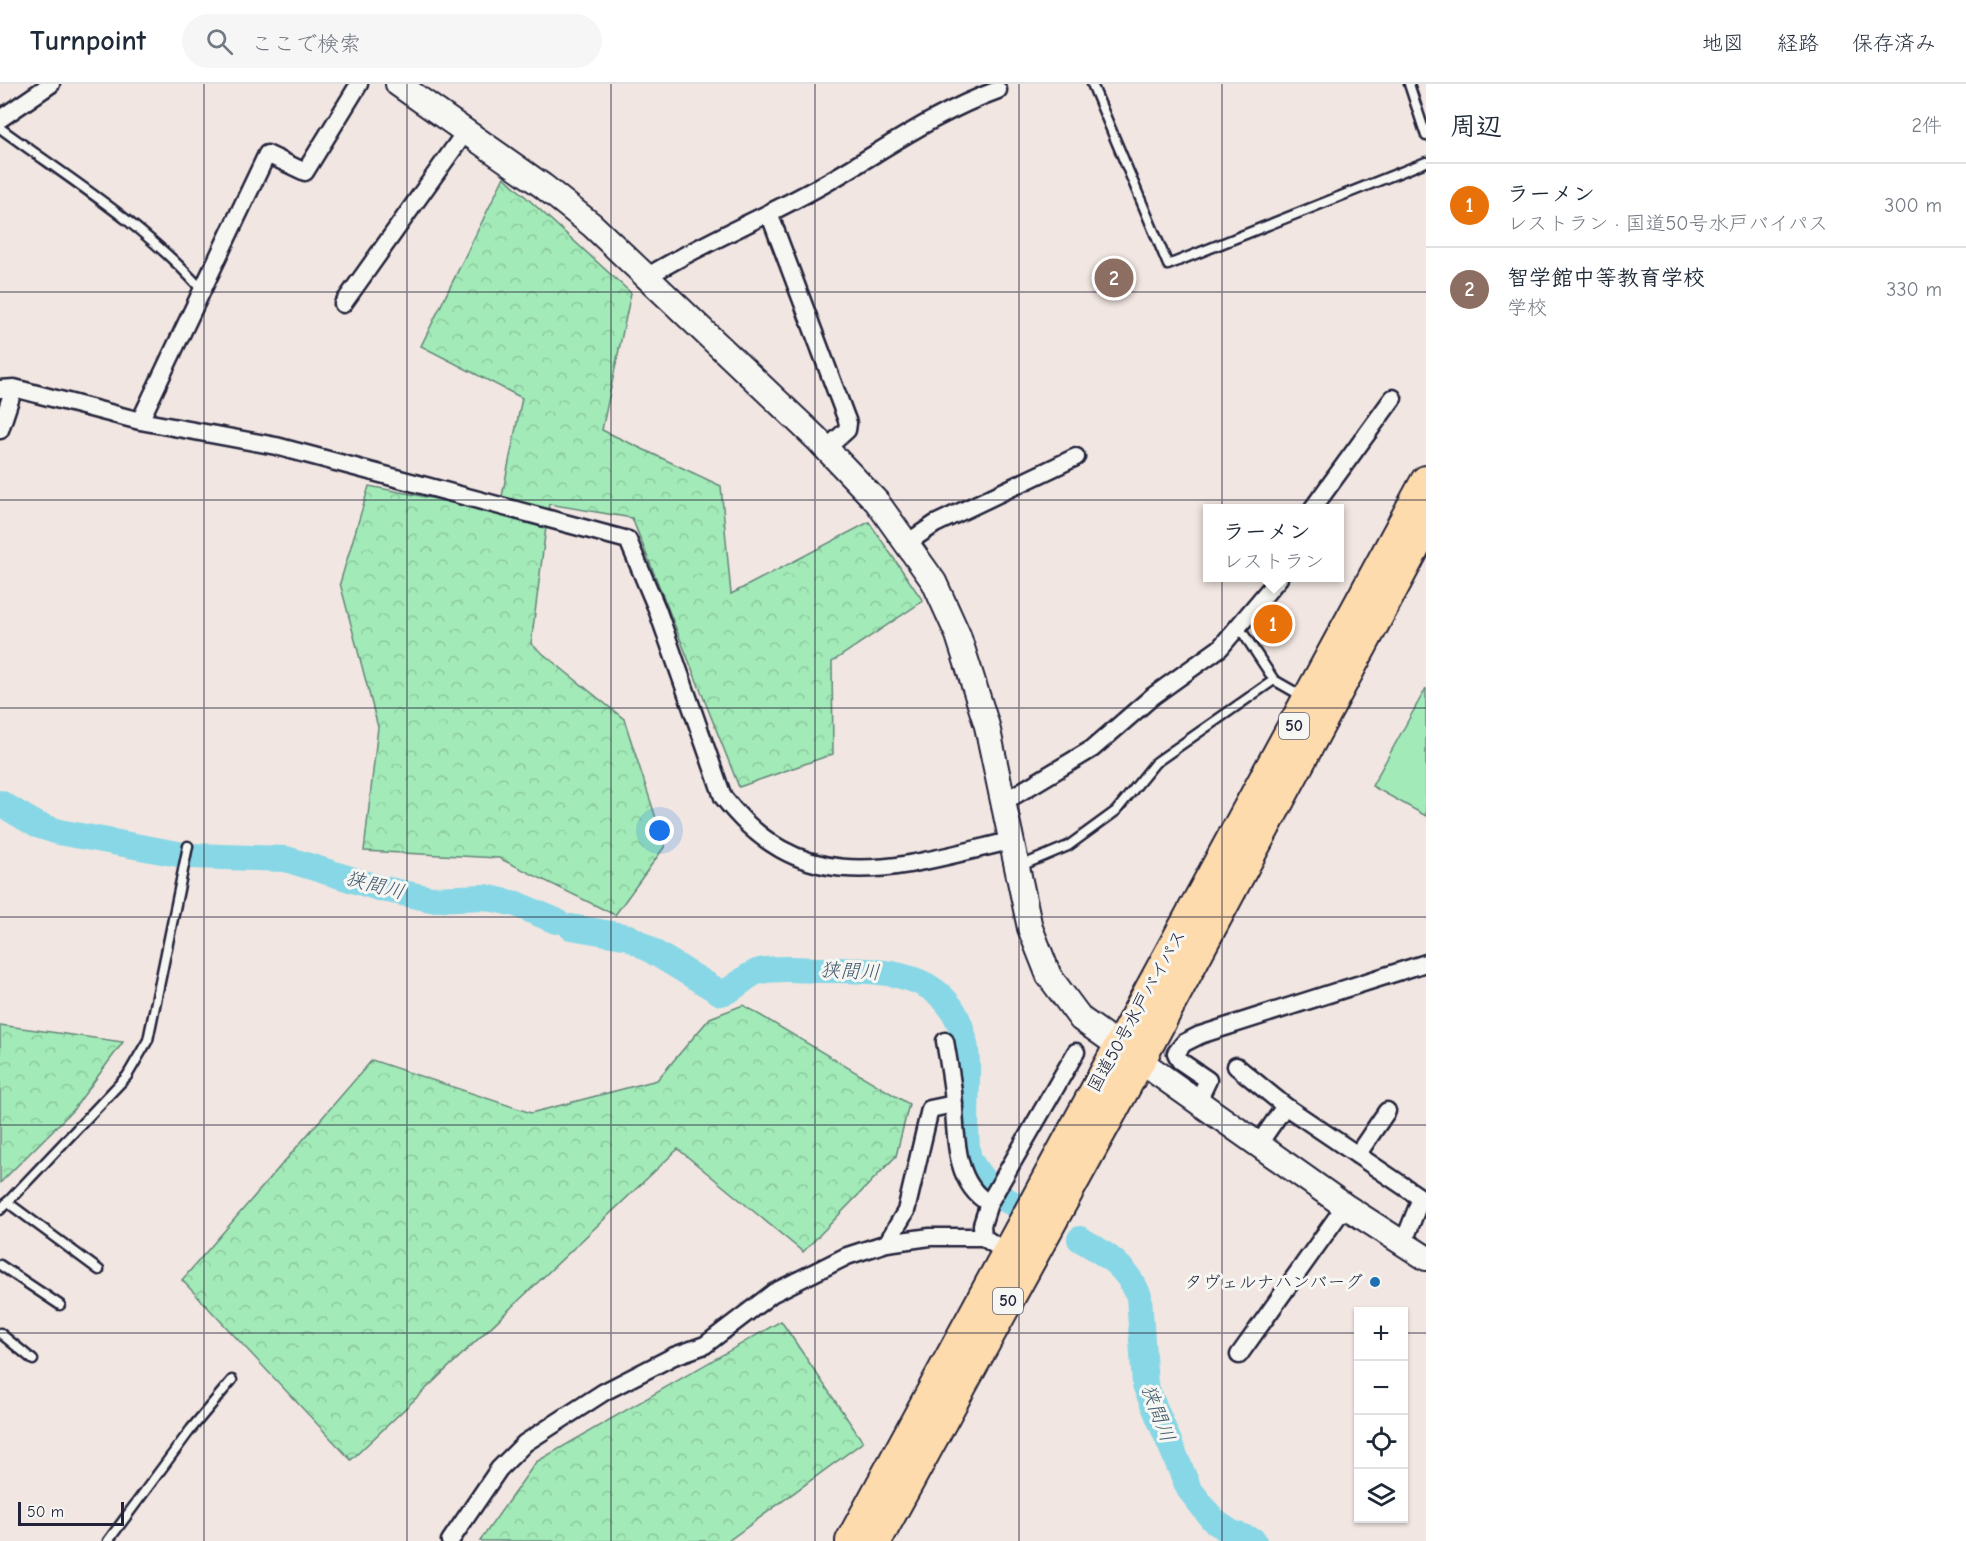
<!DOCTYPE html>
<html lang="ja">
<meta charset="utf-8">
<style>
:root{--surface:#fff;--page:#f6f6f7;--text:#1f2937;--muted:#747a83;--line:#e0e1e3;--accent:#0b8043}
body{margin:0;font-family:"Comic Neue","Klee One",sans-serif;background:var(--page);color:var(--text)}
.controls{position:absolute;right:18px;bottom:18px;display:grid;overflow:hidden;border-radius:0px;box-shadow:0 2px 4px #0004}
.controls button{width:54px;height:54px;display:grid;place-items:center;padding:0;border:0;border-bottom:2px solid var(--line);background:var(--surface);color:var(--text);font:30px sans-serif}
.scale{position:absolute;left:18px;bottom:15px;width:106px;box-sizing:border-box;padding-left:6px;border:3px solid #22223b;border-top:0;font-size:16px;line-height:21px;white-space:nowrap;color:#22223b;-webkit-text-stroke:4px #f6f6f2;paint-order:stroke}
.you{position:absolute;left:660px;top:747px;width:21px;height:21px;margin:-15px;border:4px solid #fff;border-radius:50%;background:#1a73e8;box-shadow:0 0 0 9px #1a73e833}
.badge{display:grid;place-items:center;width:39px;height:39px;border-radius:50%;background:var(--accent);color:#fff;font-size:20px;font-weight:700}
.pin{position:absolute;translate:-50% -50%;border:3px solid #fff;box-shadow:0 2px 6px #0006}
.popup{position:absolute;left:1203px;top:420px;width:141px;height:78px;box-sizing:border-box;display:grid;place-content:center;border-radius:0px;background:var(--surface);filter:drop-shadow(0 2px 4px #0005);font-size:20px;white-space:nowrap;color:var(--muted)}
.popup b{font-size:22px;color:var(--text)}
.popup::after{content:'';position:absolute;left:50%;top:100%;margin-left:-12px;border:12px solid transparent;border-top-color:var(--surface)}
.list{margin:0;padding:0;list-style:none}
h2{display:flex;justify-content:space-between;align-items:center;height:78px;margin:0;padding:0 24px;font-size:26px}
h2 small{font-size:20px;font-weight:400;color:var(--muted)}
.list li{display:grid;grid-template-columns:39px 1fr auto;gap:18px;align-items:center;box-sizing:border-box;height:84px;padding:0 24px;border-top:2px solid var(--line)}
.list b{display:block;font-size:22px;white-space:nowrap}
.list p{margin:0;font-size:20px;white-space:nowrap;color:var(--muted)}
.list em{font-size:20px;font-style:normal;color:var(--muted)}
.icon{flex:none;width:33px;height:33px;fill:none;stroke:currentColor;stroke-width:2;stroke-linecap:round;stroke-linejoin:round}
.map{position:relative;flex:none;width:1426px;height:1457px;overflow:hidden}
header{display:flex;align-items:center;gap:36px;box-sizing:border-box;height:84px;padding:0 30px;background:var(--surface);border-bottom:2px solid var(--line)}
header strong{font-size:28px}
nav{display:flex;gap:33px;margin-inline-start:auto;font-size:21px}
.search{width:420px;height:54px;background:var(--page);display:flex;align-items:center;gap:15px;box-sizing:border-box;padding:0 21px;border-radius:33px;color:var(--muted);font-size:22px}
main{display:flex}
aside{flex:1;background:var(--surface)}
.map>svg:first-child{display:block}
.green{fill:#a2eab7;stroke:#628679;stroke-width:1.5}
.forest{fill:url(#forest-crowns);stroke:#628679;stroke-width:1.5}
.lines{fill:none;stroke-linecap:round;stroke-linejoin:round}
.river{stroke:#88d7e6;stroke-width:26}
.building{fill:#dea49f;stroke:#22223b;stroke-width:1.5}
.lane-casing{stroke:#22223b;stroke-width:13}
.street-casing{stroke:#22223b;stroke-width:21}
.secondary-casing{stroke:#22223b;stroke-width:28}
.highway-casing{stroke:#22223b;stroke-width:34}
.lane{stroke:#f6f6f2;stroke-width:8}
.street{stroke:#f6f6f2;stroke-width:16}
.secondary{stroke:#f6f6f2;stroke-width:24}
.highway{stroke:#fedbac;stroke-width:30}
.grid{fill:none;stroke:#22223b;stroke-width:1.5;stroke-opacity:0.55}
.poi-dot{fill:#1f6fb2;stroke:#f6f6f2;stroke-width:2}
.labels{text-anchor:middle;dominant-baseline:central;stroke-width:6;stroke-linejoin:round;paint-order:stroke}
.shield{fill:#f6f6f2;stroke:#626272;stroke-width:1.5}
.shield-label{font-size:16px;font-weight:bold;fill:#22223b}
.street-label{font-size:18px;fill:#22223b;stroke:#f6f6f2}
.poi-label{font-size:18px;fill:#22223b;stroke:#f6f6f2;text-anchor:end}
.water-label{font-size:20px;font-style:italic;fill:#41586e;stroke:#f6f6f2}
</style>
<header>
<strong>Turnpoint</strong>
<div class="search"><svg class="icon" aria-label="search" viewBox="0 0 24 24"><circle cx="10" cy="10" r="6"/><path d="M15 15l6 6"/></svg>ここで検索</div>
<nav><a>地図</a><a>経路</a><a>保存済み</a></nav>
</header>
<main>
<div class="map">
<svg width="1426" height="1457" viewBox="0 0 1426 1457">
<defs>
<pattern id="forest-crowns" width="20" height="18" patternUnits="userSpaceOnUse" patternTransform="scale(1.5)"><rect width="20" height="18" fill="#a2eab7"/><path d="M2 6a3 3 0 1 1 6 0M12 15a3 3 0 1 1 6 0" fill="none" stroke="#8bc89e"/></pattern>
</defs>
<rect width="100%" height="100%" fill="#f1e6e1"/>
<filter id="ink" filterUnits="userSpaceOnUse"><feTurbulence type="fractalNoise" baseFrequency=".0167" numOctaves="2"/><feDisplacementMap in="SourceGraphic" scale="12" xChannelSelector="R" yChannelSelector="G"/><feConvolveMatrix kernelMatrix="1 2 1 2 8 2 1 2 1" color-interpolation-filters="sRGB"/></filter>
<g filter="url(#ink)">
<path class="green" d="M1426,604V732L1372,702Z"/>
<path class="forest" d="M504,93L631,209L602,346L721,402L731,510L869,438L923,517L832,578L833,670L739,703L632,434L549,420L531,560L624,635L665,762L615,831L499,774L364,767L378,643L340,499L369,402L499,427L522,314L421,262Z
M743,921L909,1020L896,1072L803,1168L678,1065L351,1376L182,1196L372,976L531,1029L657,996L710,934Z
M0,941L123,958L73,1026L0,1099Z
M781,1237L863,1358L728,1457H480L536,1378Z"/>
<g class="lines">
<path class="river" d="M0,719L37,741L59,748L178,770
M192,772L286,775L379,804L431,815L485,813L516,820L556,837
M571,843L629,853L721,909C736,906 746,890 760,887C780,883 804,886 824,886C895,885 963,890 967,978C968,1001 963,1055 969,1074C973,1084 983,1095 989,1104
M999,1112L1014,1120
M1080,1155C1106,1170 1127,1183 1139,1212L1145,1301L1189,1405L1214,1437L1232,1449L1254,1457"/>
</g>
<path class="building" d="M1269,522L1291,534L1277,559L1255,547Z"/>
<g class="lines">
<g class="lane-casing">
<path id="lane" d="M1092,0L1168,181L1426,78
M1409,0L1426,52
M0,44C68,94 145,141 201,205
M1239,543L1274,596L1302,612
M1018,783L1068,762L1116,727L1155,679L1274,596
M7,1118L99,1186
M0,1126L127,992L148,956L188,762
M0,1181L60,1221
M0,1249L33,1276
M108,1457L191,1345L232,1296"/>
</g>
<g class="street-casing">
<path id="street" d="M0,35L51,0
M769,129L848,339L847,346L827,364
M648,192C706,157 768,132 826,99C884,66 934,29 998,6
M343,220L466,47
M0,305L14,304L140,337L276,362L628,456L657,525L723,713C805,819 899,783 1010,757
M140,337L267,70L305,88L359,0
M0,346L14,304
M1313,424L1393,314
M907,459L935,440L1076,373
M1002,719L1092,665L1153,612L1220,564L1279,494
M945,957C948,974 951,991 953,1008C956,1044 952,1099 989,1119
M1236,982L1285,1022L1258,1061
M1198,1017L1208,996L1180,977L1176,969L1184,959L1200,951L1426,879
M1285,1022L1421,1114L1403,1160
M1357,1071L1387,1027
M887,1159L906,1127L930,1025L954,1020
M1007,1169L983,1153L982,1141L989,1119L1076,968
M1239,1271L1345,1122
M450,1457L499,1385L525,1359L604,1308L674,1272L705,1261L773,1209L847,1172L887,1159L930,1153H983"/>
</g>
<g class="secondary-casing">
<path id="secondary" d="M398,0L543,102L592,141L817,355L877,418L934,498L958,551L987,642L1030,844L1049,892L1081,935L1345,1122L1426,1174"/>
</g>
<g class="highway-casing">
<path id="highway" d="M851,1457L1426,397
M876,1457L1140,976L1426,442"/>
</g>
<use href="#lane" class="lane"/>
<use href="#street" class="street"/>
<use href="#secondary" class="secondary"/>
<use href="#highway" class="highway"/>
</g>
</g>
<path class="grid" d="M204,0V1457M407,0V1457M611,0V1457M815,0V1457M1019,0V1457M1222,0V1457M0,208H1426M0,416H1426M0,624H1426M0,833H1426M0,1041H1426M0,1249H1358M1404,1249H1426"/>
<circle class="poi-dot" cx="1375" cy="1198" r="6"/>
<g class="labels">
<g class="shield">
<rect x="1279" y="629" width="30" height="26" rx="4.5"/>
<rect x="993" y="1204" width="30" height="26" rx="4.5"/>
</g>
<g class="shield-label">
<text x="1294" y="642">50</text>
<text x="1008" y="1217">50</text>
</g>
<g class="street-label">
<text transform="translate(1137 927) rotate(-61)">国道50号水戸バイパス</text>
</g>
<g class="poi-label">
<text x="1363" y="1198">タヴェルナハンバーグ</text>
</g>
<g class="water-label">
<text transform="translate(375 801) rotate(15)">狭間川</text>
<text transform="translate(850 887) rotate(3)">狭間川</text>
<text transform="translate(1158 1329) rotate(69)">狭間川</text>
</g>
</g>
</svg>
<div class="controls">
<button>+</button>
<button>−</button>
<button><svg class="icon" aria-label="locate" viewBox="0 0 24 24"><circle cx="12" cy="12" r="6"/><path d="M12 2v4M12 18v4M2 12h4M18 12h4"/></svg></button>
<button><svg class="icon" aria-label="layers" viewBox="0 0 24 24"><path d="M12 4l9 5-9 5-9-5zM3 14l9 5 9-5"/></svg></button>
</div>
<div class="scale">50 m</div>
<div class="you"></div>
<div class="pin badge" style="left:1273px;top:540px;background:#e8710a">1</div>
<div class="popup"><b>ラーメン</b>レストラン</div>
<div class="pin badge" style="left:1114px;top:194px;background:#8d6e63">2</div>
</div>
<aside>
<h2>周辺<small>2件</small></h2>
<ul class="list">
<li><span class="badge" style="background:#e8710a">1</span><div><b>ラーメン</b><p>レストラン · 国道50号水戸バイパス</p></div><em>300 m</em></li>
<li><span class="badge" style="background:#8d6e63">2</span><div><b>智学館中等教育学校</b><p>学校</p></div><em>330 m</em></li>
</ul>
</aside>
</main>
